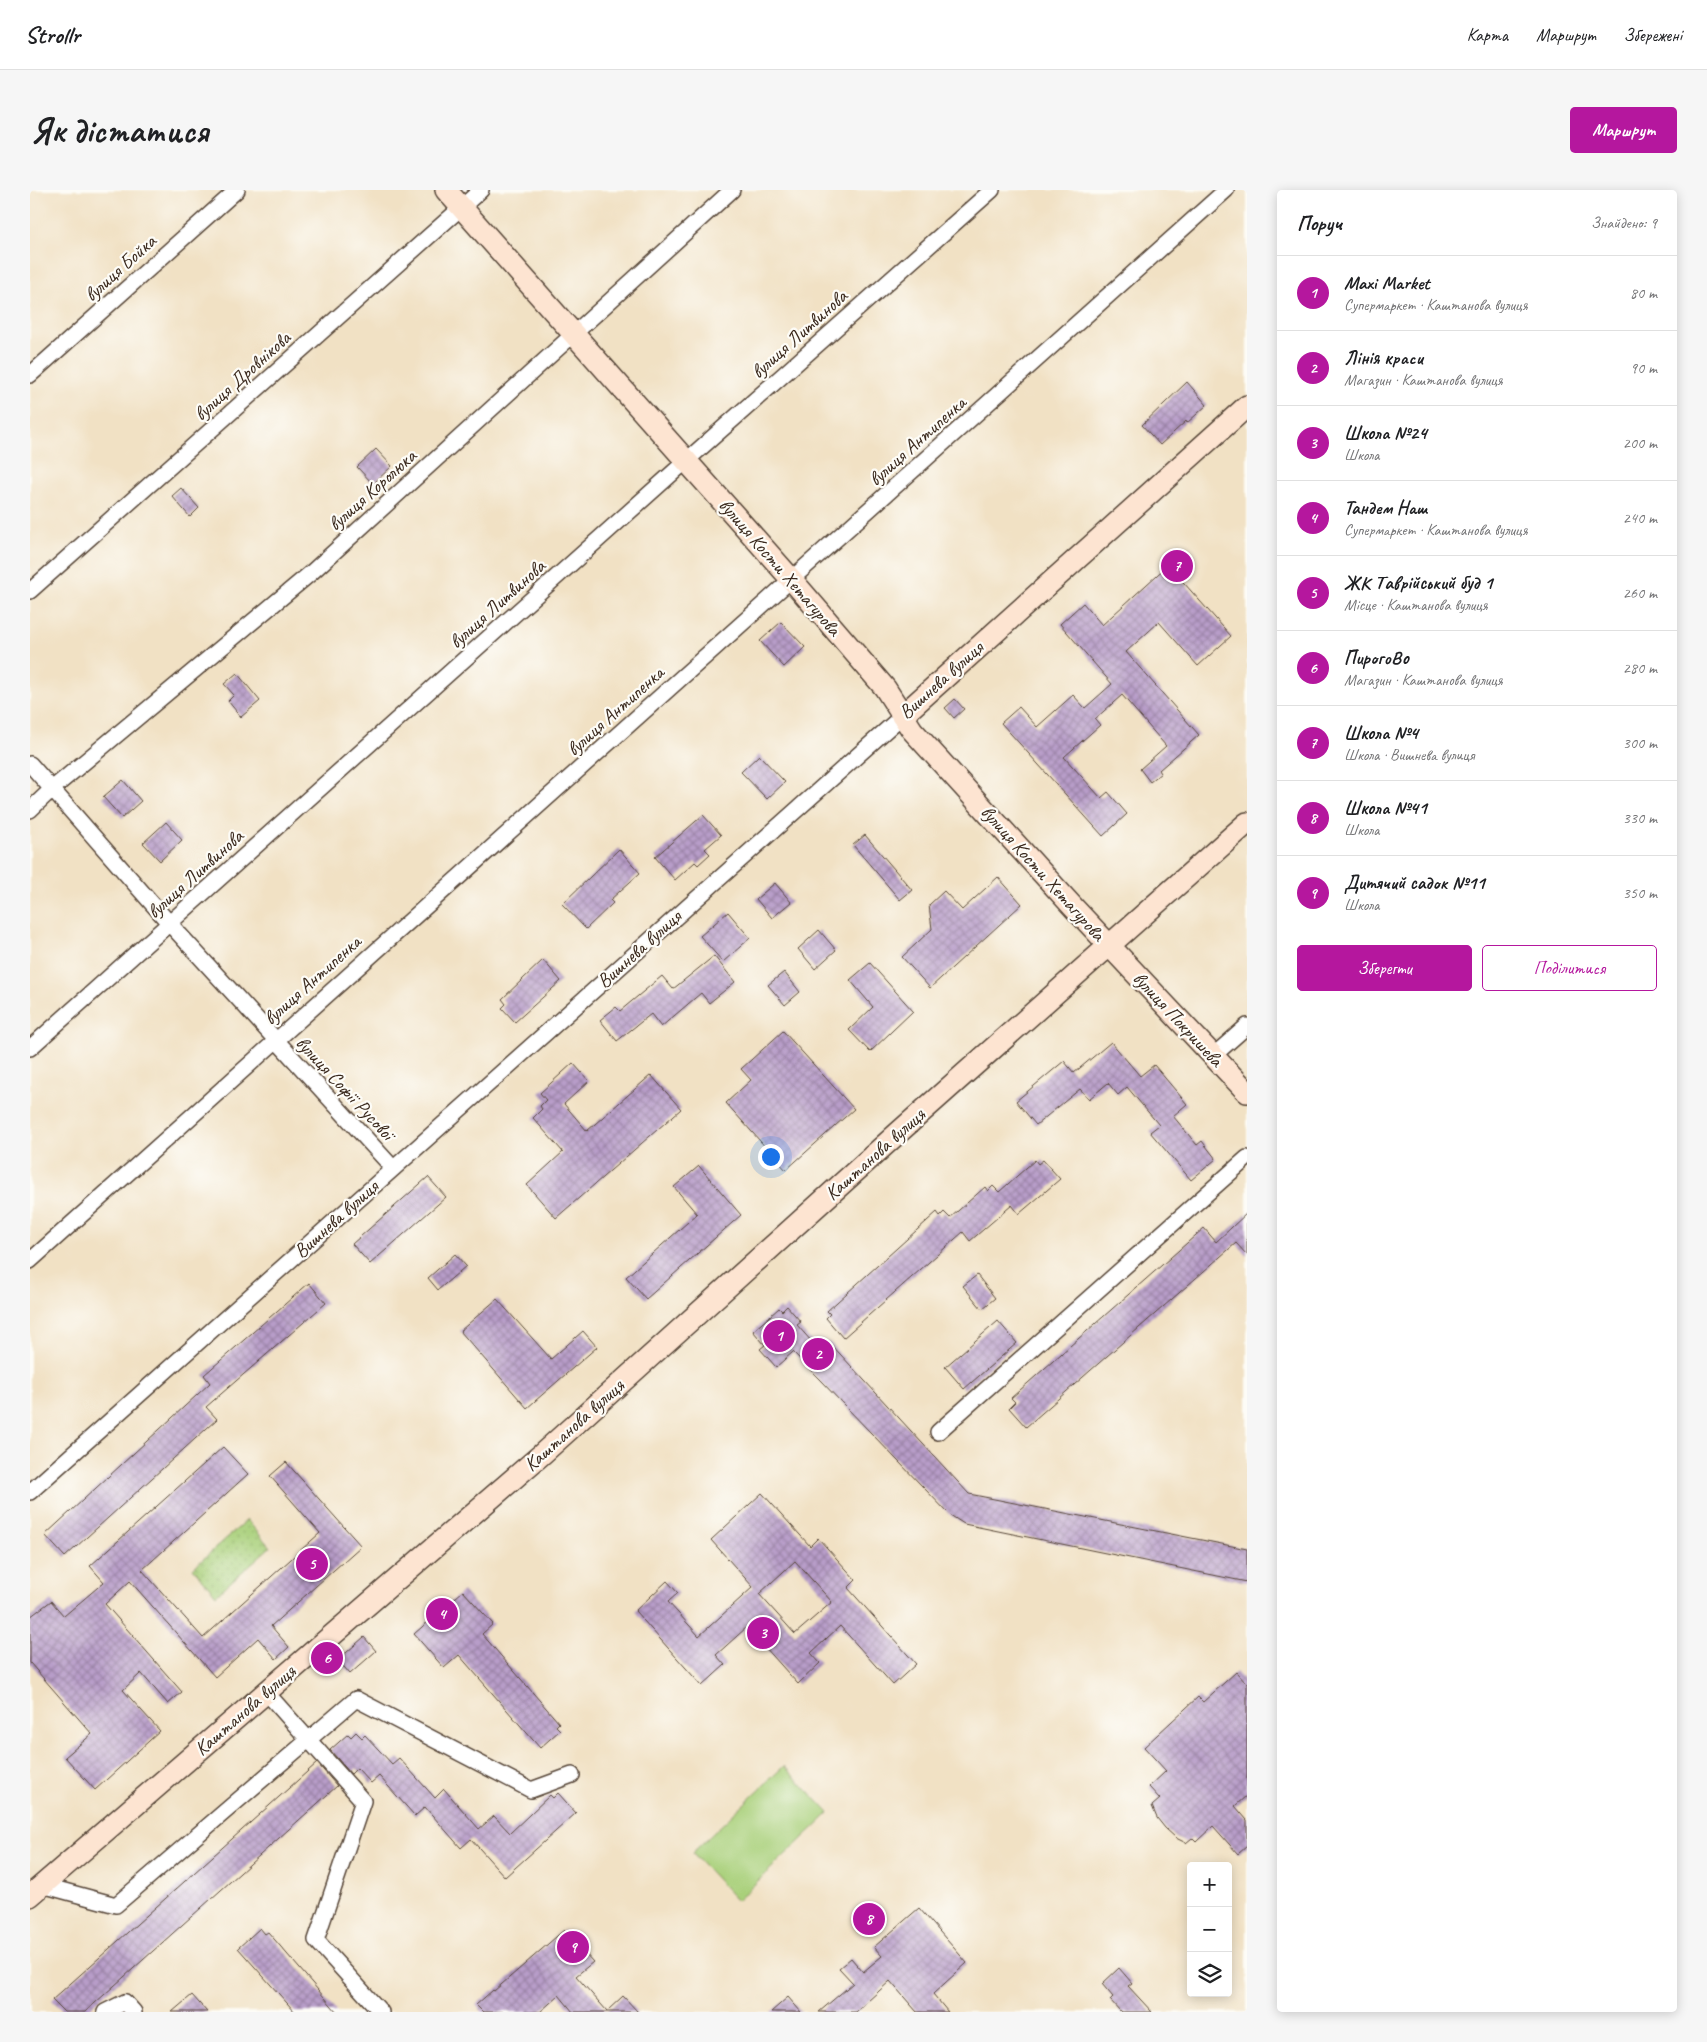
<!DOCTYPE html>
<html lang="uk">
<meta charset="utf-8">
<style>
:root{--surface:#fff;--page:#f6f6f6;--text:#202124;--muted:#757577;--line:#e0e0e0;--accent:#b5179e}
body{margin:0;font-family:Caveat,sans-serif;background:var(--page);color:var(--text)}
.controls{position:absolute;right:15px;bottom:15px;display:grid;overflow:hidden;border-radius:5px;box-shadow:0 2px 12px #0003}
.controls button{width:45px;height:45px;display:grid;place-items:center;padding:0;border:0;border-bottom:1px solid var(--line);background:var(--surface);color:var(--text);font:25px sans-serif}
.you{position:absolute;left:740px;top:966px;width:18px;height:18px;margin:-12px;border:4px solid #fff;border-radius:50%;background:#1a73e8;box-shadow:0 0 0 8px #1a73e833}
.badge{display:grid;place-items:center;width:32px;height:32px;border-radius:50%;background:var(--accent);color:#fff;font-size:16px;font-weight:700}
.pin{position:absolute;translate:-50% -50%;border:2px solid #fff;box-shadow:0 1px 5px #0006}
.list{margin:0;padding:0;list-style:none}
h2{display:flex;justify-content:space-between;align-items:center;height:65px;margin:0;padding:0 20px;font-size:21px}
h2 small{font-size:16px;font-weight:400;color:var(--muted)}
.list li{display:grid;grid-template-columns:32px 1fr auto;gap:15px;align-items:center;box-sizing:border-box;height:75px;padding:0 20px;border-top:1px solid var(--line)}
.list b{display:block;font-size:19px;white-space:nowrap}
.list p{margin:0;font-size:16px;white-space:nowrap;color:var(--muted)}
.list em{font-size:16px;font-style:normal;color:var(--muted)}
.actions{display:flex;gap:10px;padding:15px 20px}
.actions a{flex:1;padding:11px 0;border:1px solid var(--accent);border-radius:5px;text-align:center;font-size:18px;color:var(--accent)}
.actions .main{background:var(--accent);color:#fff}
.icon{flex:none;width:28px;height:28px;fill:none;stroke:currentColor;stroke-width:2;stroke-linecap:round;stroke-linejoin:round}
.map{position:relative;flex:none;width:1217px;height:1822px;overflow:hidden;border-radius:5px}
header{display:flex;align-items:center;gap:30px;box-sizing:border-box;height:70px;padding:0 25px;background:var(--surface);border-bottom:1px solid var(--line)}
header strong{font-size:24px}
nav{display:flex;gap:28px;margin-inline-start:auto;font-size:18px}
.intro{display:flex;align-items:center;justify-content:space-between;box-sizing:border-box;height:120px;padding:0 30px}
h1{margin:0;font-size:35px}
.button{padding:12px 22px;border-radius:5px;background:var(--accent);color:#fff;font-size:18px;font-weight:700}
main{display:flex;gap:30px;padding:0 30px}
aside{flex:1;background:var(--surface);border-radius:5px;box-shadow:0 2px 12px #0003}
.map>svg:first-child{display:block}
.green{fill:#a9d07a;stroke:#727d4c}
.park{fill:url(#park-dots);stroke:#727d4c}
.building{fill:url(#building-cross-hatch);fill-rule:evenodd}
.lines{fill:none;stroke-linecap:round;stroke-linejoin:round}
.street-casing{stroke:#564537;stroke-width:18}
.secondary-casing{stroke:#564537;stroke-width:24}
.street{stroke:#fff;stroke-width:15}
.secondary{stroke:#fde4d1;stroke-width:21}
.labels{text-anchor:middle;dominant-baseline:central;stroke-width:4.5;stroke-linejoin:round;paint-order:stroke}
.street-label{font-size:20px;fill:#3b2a1e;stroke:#fdfcf7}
</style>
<header>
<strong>Strollr</strong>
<nav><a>Карта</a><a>Маршрут</a><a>Збережені</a></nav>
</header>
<div class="intro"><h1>Як дістатися</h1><a class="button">Маршрут</a></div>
<main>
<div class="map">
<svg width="1217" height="1822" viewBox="0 0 1217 1822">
<defs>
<pattern id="park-dots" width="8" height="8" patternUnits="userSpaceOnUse" patternTransform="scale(1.25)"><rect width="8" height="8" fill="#a9d07a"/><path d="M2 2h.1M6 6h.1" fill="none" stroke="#92b369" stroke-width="1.8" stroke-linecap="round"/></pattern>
<pattern id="building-cross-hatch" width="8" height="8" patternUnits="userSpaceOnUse" patternTransform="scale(1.25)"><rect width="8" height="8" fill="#b89dc9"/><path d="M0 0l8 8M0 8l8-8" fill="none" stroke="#9780a3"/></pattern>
</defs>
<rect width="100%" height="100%" fill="#fdfcf7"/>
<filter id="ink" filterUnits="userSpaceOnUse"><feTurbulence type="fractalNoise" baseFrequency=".02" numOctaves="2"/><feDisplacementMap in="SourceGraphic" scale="10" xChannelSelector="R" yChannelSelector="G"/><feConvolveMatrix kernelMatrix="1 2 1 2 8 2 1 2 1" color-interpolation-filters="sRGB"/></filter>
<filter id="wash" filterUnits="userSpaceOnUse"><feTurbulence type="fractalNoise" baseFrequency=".0096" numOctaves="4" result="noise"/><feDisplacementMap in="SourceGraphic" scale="20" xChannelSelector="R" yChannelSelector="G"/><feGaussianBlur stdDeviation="1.12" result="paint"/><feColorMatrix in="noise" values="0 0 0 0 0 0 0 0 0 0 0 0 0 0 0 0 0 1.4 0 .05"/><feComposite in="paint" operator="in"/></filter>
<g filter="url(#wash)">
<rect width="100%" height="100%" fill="#f1e1c4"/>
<path class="green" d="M754,1576L799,1623L707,1711L662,1663Z"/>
<path class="park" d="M217,1330L240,1357L186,1405L163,1378Z"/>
<g id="blocks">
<path class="building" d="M1157,192L1177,215L1157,233L1156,231L1130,255L1112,235Z
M346,259L362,276L343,294L327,277Z
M151,298L169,318L160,327L142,306Z
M1138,375L1201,446L1168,476L1129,432L1096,462L1169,545L1129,580L1131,583L1120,592L1110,579L1136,556L1092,505L1065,529L1070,535L1034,567L1071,608L1078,602L1097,624L1073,646L971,533L989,517L1007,537L1043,505L1055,518L1082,494L1030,434L1053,413L1072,435Z
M751,432L775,457L754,477L730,451Z
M207,483L230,511L211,527L198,511L204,505L194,494Z
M925,509L934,519L924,528L915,518Z
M729,565L755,592L737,609L711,582Z
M93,590L111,611L92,628L73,607Z
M673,625L691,645L675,659L680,664L668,675L665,672L645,690L625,667Z
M136,632L152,650L130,671L113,653Z
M835,645L882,700L870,710L823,655Z
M589,659L610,683L580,710L583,713L556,739L532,714Z
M968,687L992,714L900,798L872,767L902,739L899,715L914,701L932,720Z
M745,693L761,712L742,728L726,709Z
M698,722L720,748L693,772L670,746Z
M789,740L806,760L785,779L768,759Z
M684,766L705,792L679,813L671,803L631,837L621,824L587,851L570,830L586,817L590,821L632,786L643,799Z
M513,770L531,791L485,832L472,818L476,814L472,809Z
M840,773L883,821L840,862L819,840L843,817L820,790Z
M754,782L770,802L755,815L738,795Z
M753,841L824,919L756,980L696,913L721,890L711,879Z
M1081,852L1110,886L1124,875L1157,914L1143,926L1167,955L1172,951L1186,969L1161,990L1120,942L1129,935L1097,897L1088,905L1078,893L1059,909L1050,899L1006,935L986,911L1034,871L1044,883Z
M543,873L559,891L534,914L557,941L621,885L651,919L526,1028L497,995L533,962L503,928L512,919L510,916L516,910L510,903Z
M1005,970L1008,974L1013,970L1030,989L989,1024L982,1015L940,1051L933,1042L813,1148L796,1128L800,1124L797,1121L907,1022L910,1026L914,1022L920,1028L955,997L958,1001L963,996L969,1002Z
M669,976L711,1025L616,1109L596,1087L667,1024L644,997Z
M398,987L416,1007L340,1074L322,1054Z
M1217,1023V1065L1206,1053L996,1237L979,1218L985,1212L981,1208L1174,1038L1186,1052Z
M425,1064L436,1076L408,1100L398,1088Z
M947,1085L965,1108L952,1119L933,1096Z
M279,1093L296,1113L176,1217L187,1229L35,1367L15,1345L180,1193L174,1185Z
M467,1109L521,1169L553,1141L567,1157L497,1218L430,1141Z
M757,1116L771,1132L767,1135L790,1161L799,1152L939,1304L1217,1359V1392L934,1334L920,1325L763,1162L746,1177L730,1159L735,1155L723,1141L749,1118L752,1121Z
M968,1131L987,1153L934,1199L915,1177Z
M193,1257L218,1284L112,1380L173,1448L290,1343L240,1286L256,1272L331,1356L241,1436L259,1457L246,1469L228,1448L185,1487L100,1391L75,1414L152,1502L138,1514L111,1483L93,1500L130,1541L65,1600L35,1567L62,1544L0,1473V1427L21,1411L34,1426L74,1392L60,1376Z
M732,1303L780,1356L788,1348L826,1390L818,1398L886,1474L863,1495L810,1436L781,1463L790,1473L768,1494L717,1437L686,1465L695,1475L672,1496L605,1421L637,1391L648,1403L638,1412L669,1446L723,1397L681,1350ZM765,1371L802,1412L765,1444L729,1404Z
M433,1401L463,1434L452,1444L529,1533L526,1536L530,1540L510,1558L429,1465L414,1478L384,1444Z
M334,1447L346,1461L320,1484L308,1470Z
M1206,1482L1217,1494V1605L1205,1616L1217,1630V1656L1208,1664L1183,1636L1166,1652L1162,1648L1156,1653L1146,1648L1135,1638L1127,1628L1122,1616L1130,1609L1119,1597L1136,1581L1114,1557L1168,1507L1173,1512Z
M326,1542L332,1548L335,1545L362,1574L369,1568L405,1608L414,1599L449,1639L464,1626L480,1643L520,1605L523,1608L528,1603L546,1623L475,1687L441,1649L431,1658L395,1617L385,1626L349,1586L341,1593L327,1578L321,1584L300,1560L318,1544L321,1547Z
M287,1573L307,1596L55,1822H34L22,1810Z
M889,1718L937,1773L903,1804L918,1822H887L860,1791L826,1822H789L823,1793L809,1778L821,1768L833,1782L852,1766L844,1757Z
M230,1738L235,1744L238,1742L307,1822H265L208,1758Z
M534,1740L563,1772L546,1786L577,1821L593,1806L608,1822H543L529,1805L510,1822H453L446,1815L463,1800L464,1801Z
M1089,1778L1102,1793L1098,1796L1122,1822H1091L1080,1810L1083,1807L1072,1794Z
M162,1805L177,1822H142Z
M758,1807L771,1822H741Z"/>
</g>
</g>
<g filter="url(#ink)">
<use href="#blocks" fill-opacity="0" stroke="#564537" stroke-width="1"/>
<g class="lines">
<g class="street-casing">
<path id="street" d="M0,185L207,0
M0,401L451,0
M0,574L140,734L363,978
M0,620L22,599L282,382L702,0
M0,858L656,271L962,0
M1183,866L1217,836
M0,1071L1196,0
M908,1242L1217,968
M0,1302L872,526
M236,1502L333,1611L286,1750L351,1822
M12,1695L86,1715L326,1509L501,1600L542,1585
M75,1822L95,1812L104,1822"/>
</g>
<g class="secondary-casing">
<path id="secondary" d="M416,0L762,390L855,498L882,540L1045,719L1217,902
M872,526L1217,216
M0,1706L511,1265L868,943L1217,633"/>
</g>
<use href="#street" class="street"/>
<use href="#secondary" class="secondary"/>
</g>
</g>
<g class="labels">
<g class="street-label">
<text transform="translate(90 78) rotate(-42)">вулиця Бойка</text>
<text transform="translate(769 144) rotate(-42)">вулиця Литвинова</text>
<text transform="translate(212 186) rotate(-42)">вулиця Дровнікова</text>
<text transform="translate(887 251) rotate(-42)">вулиця Антипенка</text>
<text transform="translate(342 300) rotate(-42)">вулиця Королюка</text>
<text transform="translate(750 377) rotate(49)">вулиця Кости Хетагурова</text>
<text transform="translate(467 414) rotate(-42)">вулиця Литвинова</text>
<text transform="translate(911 490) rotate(-42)">Вишнева вулиця</text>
<text transform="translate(585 521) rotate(-42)">вулиця Антипенка</text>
<text transform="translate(1013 683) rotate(48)">вулиця Кости Хетагурова</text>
<text transform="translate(165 684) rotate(-42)">вулиця Литвинова</text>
<text transform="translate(609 759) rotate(-42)">Вишнева вулиця</text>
<text transform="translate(282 790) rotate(-42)">вулиця Антипенка</text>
<text transform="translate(1148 829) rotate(47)">вулиця Покришева</text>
<text transform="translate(315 898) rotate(47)">вулиця Софії Русової</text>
<text transform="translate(845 964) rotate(-42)">Каштанова вулиця</text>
<text transform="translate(306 1029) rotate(-42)">Вишнева вулиця</text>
<text transform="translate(544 1235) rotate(-42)">Каштанова вулиця</text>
<text transform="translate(215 1520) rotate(-41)">Каштанова вулиця</text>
</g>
</g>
</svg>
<div class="controls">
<button>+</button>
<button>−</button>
<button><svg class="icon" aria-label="layers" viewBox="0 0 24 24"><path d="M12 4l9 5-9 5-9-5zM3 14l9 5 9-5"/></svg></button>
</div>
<div class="you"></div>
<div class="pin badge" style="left:749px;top:1146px">1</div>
<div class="pin badge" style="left:788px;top:1164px">2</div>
<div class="pin badge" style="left:733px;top:1443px">3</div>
<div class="pin badge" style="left:412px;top:1424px">4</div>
<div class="pin badge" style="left:282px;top:1374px">5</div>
<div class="pin badge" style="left:297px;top:1468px">6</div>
<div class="pin badge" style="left:1147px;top:376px">7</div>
<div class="pin badge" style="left:839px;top:1729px">8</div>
<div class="pin badge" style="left:543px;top:1757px">9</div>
</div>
<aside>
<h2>Поруч<small>Знайдено: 9</small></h2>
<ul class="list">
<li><span class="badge">1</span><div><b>Maxi Market</b><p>Супермаркет · Каштанова вулиця</p></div><em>80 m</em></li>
<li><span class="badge">2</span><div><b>Лінія краси</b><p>Магазин · Каштанова вулиця</p></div><em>90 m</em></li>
<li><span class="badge">3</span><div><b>Школа №24</b><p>Школа</p></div><em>200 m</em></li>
<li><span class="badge">4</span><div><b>Тандем Наш</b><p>Супермаркет · Каштанова вулиця</p></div><em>240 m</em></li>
<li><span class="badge">5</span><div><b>ЖК Таврійський буд 1</b><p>Місце · Каштанова вулиця</p></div><em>260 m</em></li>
<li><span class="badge">6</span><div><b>ПирогоВо</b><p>Магазин · Каштанова вулиця</p></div><em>280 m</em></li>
<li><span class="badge">7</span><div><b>Школа №4</b><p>Школа · Вишнева вулиця</p></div><em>300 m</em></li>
<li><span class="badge">8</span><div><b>Школа №41</b><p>Школа</p></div><em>330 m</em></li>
<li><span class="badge">9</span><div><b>Дитячий садок №11</b><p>Школа</p></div><em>350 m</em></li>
</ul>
<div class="actions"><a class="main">Зберегти</a><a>Поділитися</a></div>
</aside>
</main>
